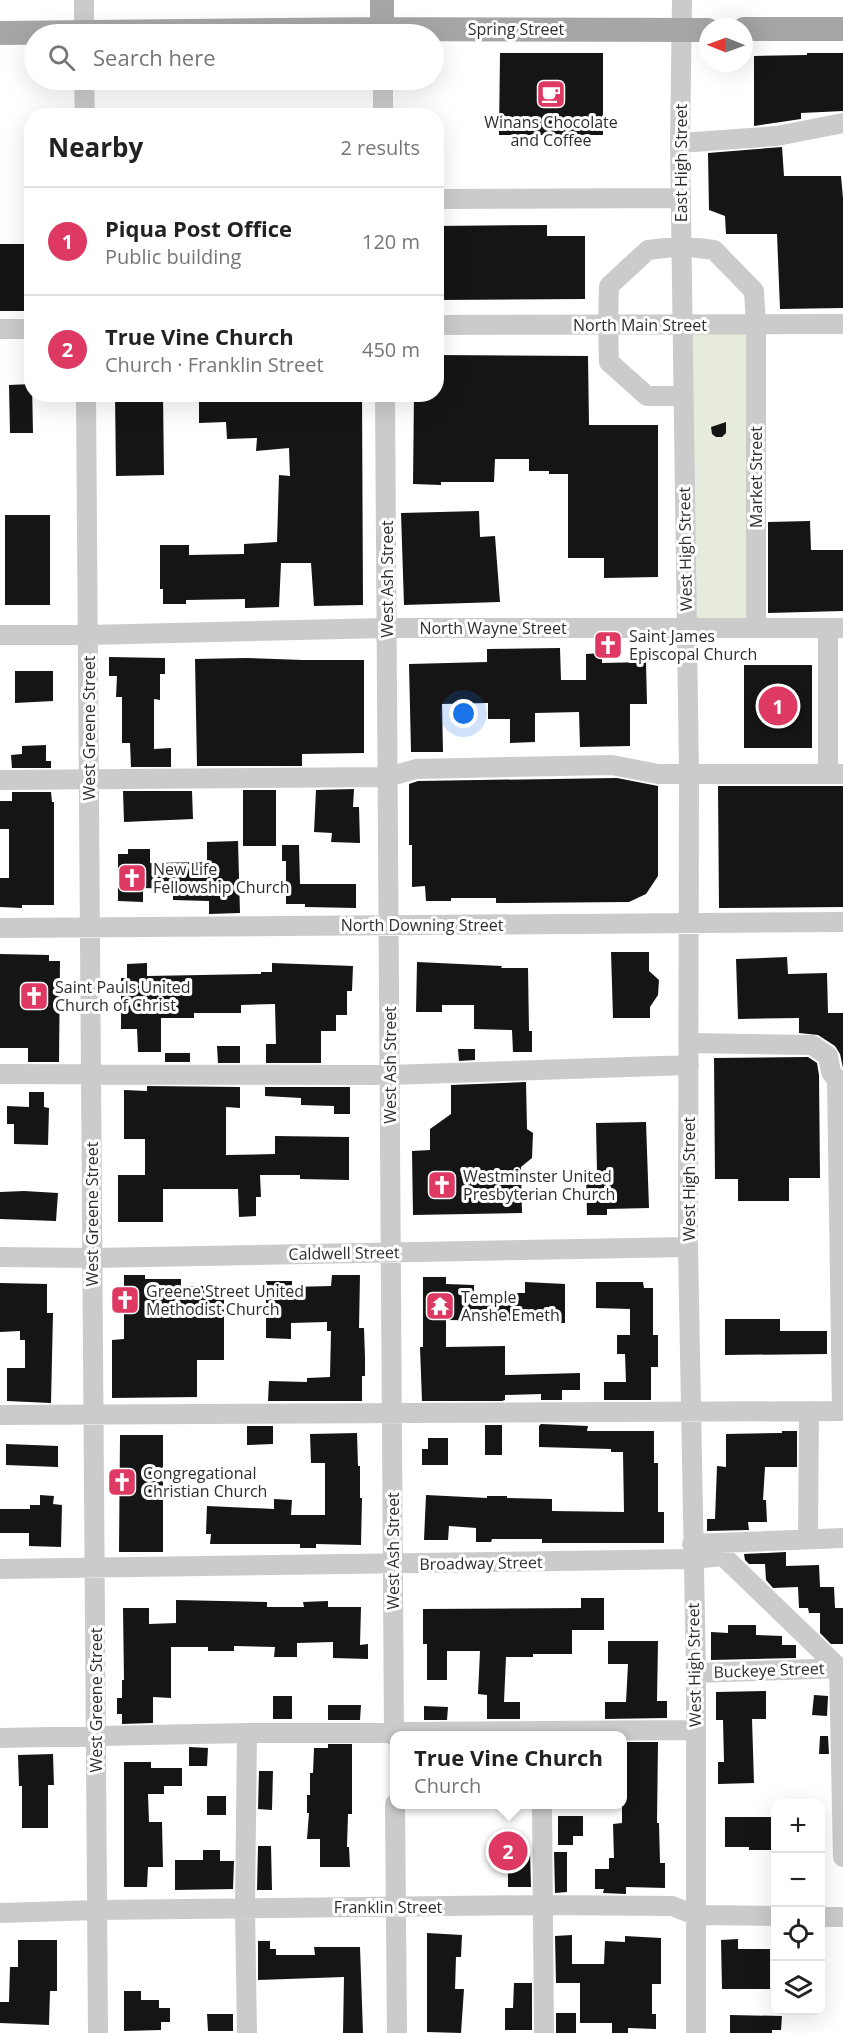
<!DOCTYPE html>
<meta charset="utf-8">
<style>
:root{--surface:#fff;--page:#f2f2f2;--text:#222;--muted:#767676;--line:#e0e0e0;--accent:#dd3963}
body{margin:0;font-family:"Open Sans",sans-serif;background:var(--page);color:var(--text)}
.controls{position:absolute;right:18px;bottom:18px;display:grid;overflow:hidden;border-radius:12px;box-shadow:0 6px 24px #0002}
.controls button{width:54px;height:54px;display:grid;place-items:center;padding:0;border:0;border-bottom:2px solid var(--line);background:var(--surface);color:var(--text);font:30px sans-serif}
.compass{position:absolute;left:699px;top:18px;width:54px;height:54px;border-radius:50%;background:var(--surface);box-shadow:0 6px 24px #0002;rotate:271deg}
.you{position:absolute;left:464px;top:714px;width:21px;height:21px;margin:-15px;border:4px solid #fff;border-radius:50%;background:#1a73e8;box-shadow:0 0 0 9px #1a73e833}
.badge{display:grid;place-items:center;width:39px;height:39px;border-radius:50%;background:var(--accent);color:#fff;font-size:20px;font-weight:700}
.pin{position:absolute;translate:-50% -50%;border:3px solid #fff;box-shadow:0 2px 6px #0006}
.popup{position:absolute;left:390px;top:1731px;width:237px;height:78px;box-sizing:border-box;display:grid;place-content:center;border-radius:12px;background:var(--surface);filter:drop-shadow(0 2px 4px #0005);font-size:20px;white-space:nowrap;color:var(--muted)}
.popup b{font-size:22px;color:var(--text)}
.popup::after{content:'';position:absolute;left:50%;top:100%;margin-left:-12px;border:12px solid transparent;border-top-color:var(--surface)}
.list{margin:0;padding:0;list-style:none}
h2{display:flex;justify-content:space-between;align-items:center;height:78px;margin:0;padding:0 24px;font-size:26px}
h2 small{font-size:20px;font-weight:400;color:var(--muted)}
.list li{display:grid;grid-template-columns:39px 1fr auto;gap:18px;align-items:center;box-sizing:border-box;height:108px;padding:0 24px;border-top:2px solid var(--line)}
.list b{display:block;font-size:22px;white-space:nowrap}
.list p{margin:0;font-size:20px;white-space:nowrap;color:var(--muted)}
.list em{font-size:20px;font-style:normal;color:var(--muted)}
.icon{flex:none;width:33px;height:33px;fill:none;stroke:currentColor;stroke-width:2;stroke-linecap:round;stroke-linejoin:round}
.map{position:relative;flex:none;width:843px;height:2033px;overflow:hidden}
.search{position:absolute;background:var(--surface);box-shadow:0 6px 24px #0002;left:24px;top:24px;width:420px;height:66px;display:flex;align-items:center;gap:15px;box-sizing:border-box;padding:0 21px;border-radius:33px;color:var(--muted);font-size:22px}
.panel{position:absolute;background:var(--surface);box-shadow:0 6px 24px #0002;left:24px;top:108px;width:420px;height:294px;border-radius:24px}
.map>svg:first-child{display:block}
.green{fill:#e7ebdd}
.building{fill:#151515}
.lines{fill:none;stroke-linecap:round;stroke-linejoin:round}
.minor{stroke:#cbcbcb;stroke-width:20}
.major{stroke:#a6a6a6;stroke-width:24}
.labels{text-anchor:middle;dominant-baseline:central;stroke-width:6;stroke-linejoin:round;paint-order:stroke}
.street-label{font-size:16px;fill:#2e2e2e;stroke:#fff}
.poi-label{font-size:16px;fill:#2e2e2e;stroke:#fff;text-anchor:start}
</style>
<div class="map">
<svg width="843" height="2033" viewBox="0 0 843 2033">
<rect width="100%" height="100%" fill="#fff"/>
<path class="green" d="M682,325L756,326V628H686Z"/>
<path class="building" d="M500,53H603V135H499Z
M807,53H843V111L801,113V119L754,126V56L807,55Z
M782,147L784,176H841L843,198V308L780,309L777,234H726L725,216L709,210L708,153Z
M547,225V236H585V299L436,300V226Z
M0,244H32V311H0Z
M436,355L588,356L589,425H658V577L604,578V558H568V474H549V471H529V459H495L494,482H441V485L413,484L414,394H436Z
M32,384L33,433H10L9,385Z
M115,394H163L164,475L116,476Z
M199,394H362L363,605L314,606L311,563H281L279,607L245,608V599L186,600V604H163V589H160V545H189V555L244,554V544L277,542L279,475L290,476L289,448L256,451L257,438L227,439L226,422L199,423Z
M726,422V433L722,437H716L712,434L711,427Z
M479,511L480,537L495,536L500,602L404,605L401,513Z
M5,515H50V605H5Z
M810,521L811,550H843V611L768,613V522Z
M560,648L561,680H586V654L602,653V663L646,662L647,704H630V746L580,747L579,712L535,713V742L510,743V719H488V703L442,704L443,752H411L409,664L487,662V649Z
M109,657L165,658V674H160V700L154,699V749L171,748V767H131L130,743H122V697H116L117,676H109Z
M246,658L303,660H364V753L302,754V766H197L195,659Z
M744,665H812V748H744Z
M15,671H53V701L15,703Z
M46,745V761H51V768H12L11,755L22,754V746Z
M617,778L658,786V876L646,894L629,902L496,903V898H451V901H426L425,886L412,887V845H409V784L418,781Z
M718,786H843V907L719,908Z
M354,789L353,807H359L360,843L331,842L332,833L314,832L316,790Z
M243,790H276V846H243Z
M123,791H192L193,819L124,822Z
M12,792H51L52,802H54V905H22V908L0,907V878H9V829H0V801H12Z
M238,841L240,913L209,914V901L173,900V889L143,888V902L118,901V854H128V849H150V863L207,862V842Z
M282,845H299L300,884H356V908L305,907V904H286V861H282Z
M611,952H649V971L659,980L658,995L650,1007V1018H613Z
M0,954L49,955V961H60L59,1062H28V1048H0Z
M787,957L788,974L827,973L828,1013H843V1068L840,1054L835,1046L818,1035L799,1033V1018L738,1019L736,959Z
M417,962L502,966L501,968H528L529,1031H532V1052H513L512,1030L474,1029V1005H442V1012H416Z
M147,963V976L261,974V972H272V963L353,966L352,991H347V1015H336V1031H321V1063H266V1044H276L275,1004L241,1005V1013H194V1018H161V1052H138L137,1029H121V978H127V964Z
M217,1046H240V1063H218Z
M458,1049H475V1060L459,1061Z
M165,1053H190V1062H165Z
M808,1057L817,1063L819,1075L820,1178H789V1201H738V1179H715L714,1058Z
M526,1082L527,1129L533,1133L532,1158L521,1167L522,1213L413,1215L412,1151L430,1150V1129L451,1114V1085Z
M147,1086L240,1087V1108L226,1107V1155L275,1154V1136L349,1137V1180L300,1179V1175H260L261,1197H256V1216L239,1217L238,1189H163V1222H118V1175H145V1139H124V1090L147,1091Z
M265,1087H350V1114H334V1106L301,1105V1098L265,1096Z
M29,1092H44V1107L49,1108L48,1145L14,1144V1124H7V1106L29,1107Z
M646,1122L649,1208L607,1209V1215H587L586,1173H597L596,1123Z
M24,1191L58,1193L56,1221L0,1219V1192Z
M124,1275H145V1279H181V1286H224V1360H197V1397L112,1398V1340L124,1339Z
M332,1275H360L359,1328H364L365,1357V1376H362V1401H268L269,1381L307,1382V1378L330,1377L331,1331H327V1322L291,1323V1339L266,1338V1281H292V1287L331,1286Z
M423,1277H446V1284L474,1285V1293H525V1282L565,1284V1323H547V1321L446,1320V1347L505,1346V1375L580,1373V1390H562V1400H541V1394L505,1395V1400L502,1401H422L420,1347H423Z
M596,1282H643L644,1288H653V1335H658V1367H651V1400H604V1382H626L625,1354H617V1335H630V1309L596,1308Z
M0,1283L47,1284V1313H53L51,1403L7,1401V1368H25V1340H20V1331L0,1332Z
M725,1319H780V1331H827V1354L725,1355Z
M541,1424L588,1426L587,1431H654V1463H658V1512H664V1543H542V1539H492L491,1542H476V1528L449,1526L448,1540H424L426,1495L487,1498V1496H507V1498L552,1499V1511L624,1512L623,1452H611V1449L539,1447V1426Z
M485,1425H502V1455H485Z
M247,1426H273V1444L247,1445Z
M782,1431H797V1467H765L763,1500H766L767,1522H748L749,1530L707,1531V1519H715L717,1466L726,1467V1434L782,1433Z
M357,1433L358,1466H360V1498H362L361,1545L316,1544V1548H300V1544H210L211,1534H206L207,1506L274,1509V1499L292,1500L291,1515H325V1463H311L310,1434Z
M120,1435H163V1552H119Z
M428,1438H448V1465H422V1449H428Z
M6,1444L58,1446V1467L6,1465Z
M40,1495L54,1496L53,1504L62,1505L61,1547L29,1546V1533H0V1509H30V1505H40Z
M786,1552V1566L819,1565L820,1587H834L835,1608H843V1644H831L820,1633V1613H809L808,1608H799L798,1587L773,1588L766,1580L765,1564H749L745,1560L744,1554Z
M581,1598H604V1630H572V1654H533V1657H506L504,1702H520V1719H487V1695L478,1694L480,1651H447V1680H427V1644H423V1609L581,1608Z
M176,1600L267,1602V1607H304L303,1602L328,1601V1607H361L360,1645L368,1644V1659L333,1658V1642L297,1643V1657H274L275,1647L234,1646V1651H208V1647H171V1698L153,1697V1723L122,1724V1714H117V1698H122V1680H124L123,1608H149V1624L176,1623Z
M728,1625H756V1635L782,1636V1645H796V1658L711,1660V1632L728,1633Z
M608,1641H658L657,1701H667V1718L605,1719V1702H626L628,1664H608Z
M766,1691V1719H752L754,1783L718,1784V1762H724L723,1720H716V1692Z
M814,1695L828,1696L827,1716L812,1715Z
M273,1696H292V1719H273Z
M328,1705H361L360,1720H328Z
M424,1706L448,1707L447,1720H424Z
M820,1736H828L829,1754H819Z
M622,1742H658L657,1823H659L660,1863H665V1888L626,1887V1894L603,1893L604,1889H595V1869H609V1858H614L613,1824L622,1823Z
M328,1744H352V1814H348L347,1847H349L350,1867H320V1839H307L309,1813H307V1795H310V1773H313L314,1748H328Z
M189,1747L208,1748L207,1766H189Z
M53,1754L54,1785H48V1828H22V1786H19L18,1755Z
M124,1762H151V1768H182V1786H164V1794H148L149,1822H162L163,1867H148L147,1887H124Z
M259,1771H273L272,1810L258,1809Z
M207,1796H226V1815H207Z
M558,1816H583V1836H573V1845H558Z
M725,1817H773V1850H749V1847H725Z
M258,1846H271L272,1890H257Z
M203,1850H220V1861H234L233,1889L175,1890V1860H203Z
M530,1852L531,1887H508V1853Z
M554,1852H567V1892L555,1893Z
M427,1933L462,1935L461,1957H456L455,1989H464L461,2033L427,2032Z
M572,1935V1964H604L605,1941L625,1942V1936L661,1938V1984H652V2014H656V2029L628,2028V2033H612V2023H580V1983H556L555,1936Z
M738,1939V1949H770V1989H722L721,1940Z
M18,1940H57V1991H50L49,2025L0,2023V2002H9L10,1967H18Z
M258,1941H270V1949H276V1955H315L314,1947H360L363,2033H343L344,1977L258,1980Z
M514,1983H532V2030H505V2008H513Z
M124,1991H141V2000H159V2008H170V2022H161V2030L124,2031Z
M556,2013H576V2033H556Z
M207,2014H233V2031H208Z
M730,2015L782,2016L781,2030H772V2033H730Z"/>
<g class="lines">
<path class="minor" d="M84,0V34
M682,0L680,143L689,774L688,1247L696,1673V2033
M84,80L85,116
M383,80V116
M680,143L777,136L843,123
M436,199L681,198
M436,325L843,324
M0,329H32
M86,394L98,2033
M385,394L394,1736
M683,396H647L609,362L608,325L609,286L648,250L682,246L714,250L754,291L756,326V628
M828,628V774
M0,635H88L387,628H843
M0,780L388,777L416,769L612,765L658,774H843
M0,928L843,922
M689,1043L812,1045L828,1056L831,1072L837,1080
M0,1074L390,1075L689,1065
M0,1257L92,1258L688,1247
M842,1411L837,1080H843
M0,1415L843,1411
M808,1539L809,1411
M692,1544L843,1538
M0,1569L692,1559L723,1556L843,1672
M839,1668L843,1857
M696,1673L843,1668
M0,1738L247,1733L696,1730
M395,1804L397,2033
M542,1804L544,2033
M0,1913L97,1910L542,1905L672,1906L695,1915L776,1916
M820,1917H843
M247,2033L245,1908L247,1733"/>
<path class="major" d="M382,0V29
M744,29H843
M0,33L382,29L708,30"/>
</g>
<defs>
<g id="cafe-square" transform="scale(1.5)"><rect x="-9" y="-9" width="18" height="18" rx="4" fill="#dd3963" stroke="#fff"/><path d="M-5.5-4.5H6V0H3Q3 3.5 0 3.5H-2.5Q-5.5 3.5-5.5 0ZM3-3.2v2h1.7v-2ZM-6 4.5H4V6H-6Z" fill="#fff"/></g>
<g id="church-square" transform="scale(1.5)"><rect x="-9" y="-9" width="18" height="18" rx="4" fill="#dd3963" stroke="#fff"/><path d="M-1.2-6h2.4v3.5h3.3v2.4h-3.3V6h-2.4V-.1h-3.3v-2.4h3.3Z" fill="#fff"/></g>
<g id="temple-square" transform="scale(1.5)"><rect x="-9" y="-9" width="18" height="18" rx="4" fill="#dd3963" stroke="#fff"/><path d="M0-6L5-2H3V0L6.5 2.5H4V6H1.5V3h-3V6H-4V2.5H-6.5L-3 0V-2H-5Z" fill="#fff"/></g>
</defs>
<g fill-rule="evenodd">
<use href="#cafe-square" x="551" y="94"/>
<use href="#church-square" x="608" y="645"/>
<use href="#church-square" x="132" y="878"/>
<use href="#church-square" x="34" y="996"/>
<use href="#church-square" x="442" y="1185"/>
<use href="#church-square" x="125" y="1300"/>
<use href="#temple-square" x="440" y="1306"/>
<use href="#church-square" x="122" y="1482"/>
</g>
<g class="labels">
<g class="street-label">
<text x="516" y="29">Spring Street</text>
<text transform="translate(681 163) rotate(-90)">East High Street</text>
<text x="640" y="325">North Main Street</text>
<text transform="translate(756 477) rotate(-90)">Market Street</text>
<text transform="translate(685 549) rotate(-91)">West High Street</text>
<text transform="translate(387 579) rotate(-90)">West Ash Street</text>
<text x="493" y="628">North Wayne Street</text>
<text transform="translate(89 728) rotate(-90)">West Greene Street</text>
<text x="422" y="925">North Downing Street</text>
<text transform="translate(390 1065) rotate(-90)">West Ash Street</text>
<text transform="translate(689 1179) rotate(-90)">West High Street</text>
<text transform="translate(92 1214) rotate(-90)">West Greene Street</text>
<text transform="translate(344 1253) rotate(-1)">Caldwell Street</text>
<text transform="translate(393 1551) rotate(-90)">West Ash Street</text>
<text transform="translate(481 1563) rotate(-1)">Broadway Street</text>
<text transform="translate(694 1665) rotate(-91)">West High Street</text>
<text transform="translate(769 1670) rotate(-2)">Buckeye Street</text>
<text transform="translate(96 1700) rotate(-90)">West Greene Street</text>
<text x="388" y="1907">Franklin Street</text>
</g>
<g class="poi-label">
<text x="551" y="122" text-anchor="middle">Winans Chocolate<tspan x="551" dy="18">and Coffee</tspan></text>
<text x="629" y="636">Saint James<tspan x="629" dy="18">Episcopal Church</tspan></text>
<text x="153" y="869">New Life<tspan x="153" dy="18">Fellowship Church</tspan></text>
<text x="55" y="987">Saint Pauls United<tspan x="55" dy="18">Church of Christ</tspan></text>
<text x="463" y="1176">Westminster United<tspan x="463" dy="18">Presbyterian Church</tspan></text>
<text x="146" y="1291">Greene Street United<tspan x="146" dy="18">Methodist Church</tspan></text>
<text x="461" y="1297">Temple<tspan x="461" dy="18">Anshe Emeth</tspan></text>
<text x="143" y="1473">Congregational<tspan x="143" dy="18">Christian Church</tspan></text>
</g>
</g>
</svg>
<div class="controls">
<button>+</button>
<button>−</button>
<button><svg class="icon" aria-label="locate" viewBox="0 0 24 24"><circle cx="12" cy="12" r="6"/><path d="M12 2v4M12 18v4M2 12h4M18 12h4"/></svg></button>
<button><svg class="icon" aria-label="layers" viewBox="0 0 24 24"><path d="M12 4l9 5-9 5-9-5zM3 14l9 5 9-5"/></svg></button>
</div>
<svg class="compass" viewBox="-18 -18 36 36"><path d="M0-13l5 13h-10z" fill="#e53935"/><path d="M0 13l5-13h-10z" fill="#767676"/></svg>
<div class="you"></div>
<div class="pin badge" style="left:778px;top:706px">1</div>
<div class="pin badge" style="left:508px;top:1851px">2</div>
<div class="popup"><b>True Vine Church</b>Church</div>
<div class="search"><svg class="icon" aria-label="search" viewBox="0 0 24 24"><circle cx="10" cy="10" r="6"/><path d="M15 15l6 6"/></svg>Search here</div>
<section class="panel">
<h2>Nearby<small>2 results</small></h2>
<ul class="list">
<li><span class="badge">1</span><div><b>Piqua Post Office</b><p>Public building</p></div><em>120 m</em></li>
<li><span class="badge">2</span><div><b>True Vine Church</b><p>Church · Franklin Street</p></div><em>450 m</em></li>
</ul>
</section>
</div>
